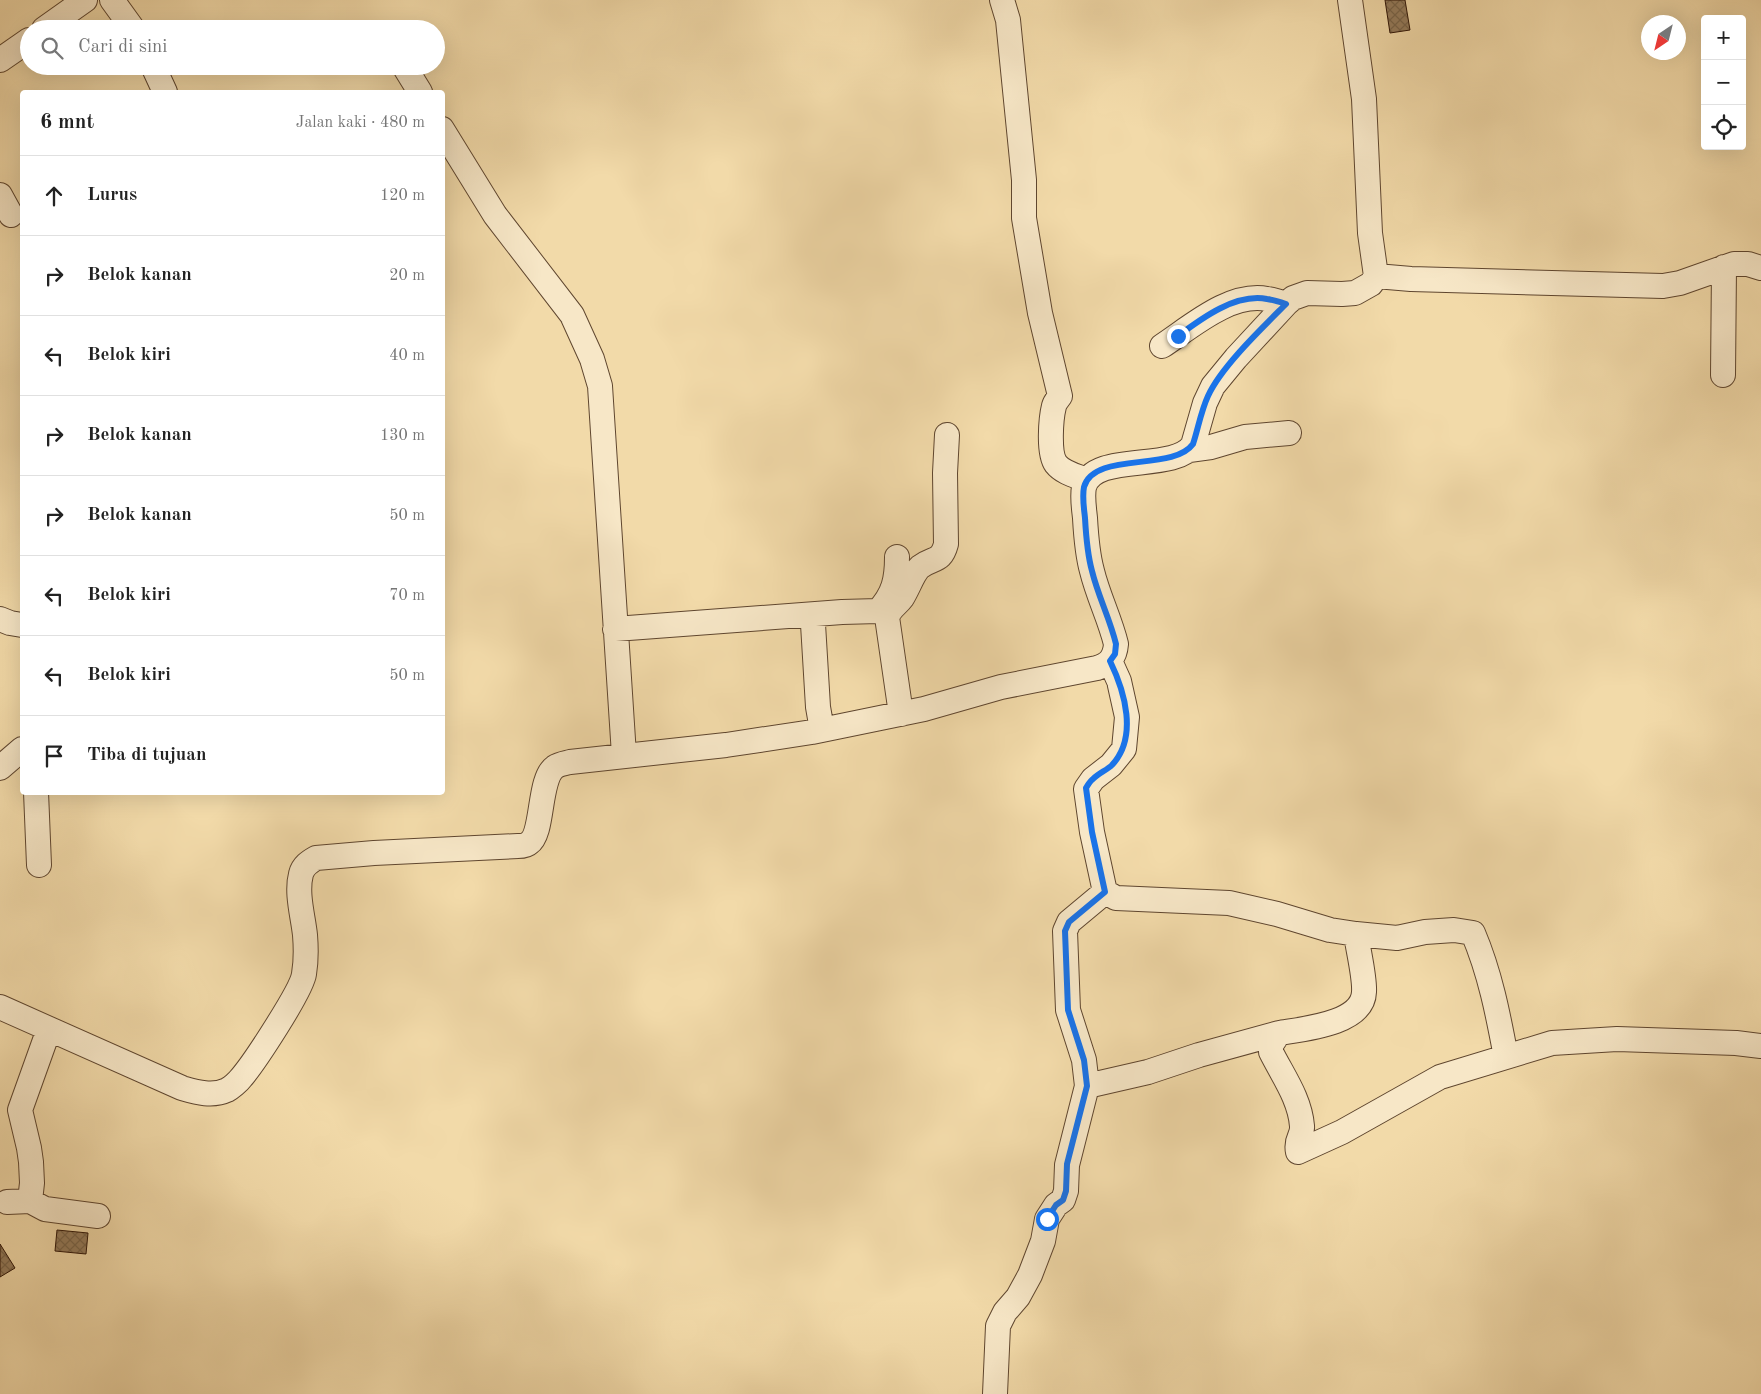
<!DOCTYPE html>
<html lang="id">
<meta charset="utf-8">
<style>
:root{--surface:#fff;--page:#f2f2f2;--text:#222;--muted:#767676;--line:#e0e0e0}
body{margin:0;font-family:"Old Standard TT",serif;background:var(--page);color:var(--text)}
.controls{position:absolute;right:15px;top:15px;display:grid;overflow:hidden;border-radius:5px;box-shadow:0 5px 20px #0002}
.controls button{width:45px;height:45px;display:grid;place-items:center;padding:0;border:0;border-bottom:1px solid var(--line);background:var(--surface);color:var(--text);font:25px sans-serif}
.compass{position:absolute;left:1641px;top:15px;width:45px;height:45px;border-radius:50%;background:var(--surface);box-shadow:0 5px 20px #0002;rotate:215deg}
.stop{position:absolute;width:15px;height:15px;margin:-11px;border:4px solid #1a73e8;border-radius:50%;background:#fff}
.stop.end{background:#1a73e8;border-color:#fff;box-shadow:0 1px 5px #0008}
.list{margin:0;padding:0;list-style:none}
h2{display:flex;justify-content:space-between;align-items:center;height:65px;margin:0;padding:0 20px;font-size:21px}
h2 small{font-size:16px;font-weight:400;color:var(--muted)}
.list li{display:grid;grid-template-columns:32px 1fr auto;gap:15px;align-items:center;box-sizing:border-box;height:80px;padding:0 20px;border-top:1px solid var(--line)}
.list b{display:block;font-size:19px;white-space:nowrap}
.list em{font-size:16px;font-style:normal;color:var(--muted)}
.icon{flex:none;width:28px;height:28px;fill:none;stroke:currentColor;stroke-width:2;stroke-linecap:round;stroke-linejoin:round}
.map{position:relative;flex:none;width:1761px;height:1394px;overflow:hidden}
.search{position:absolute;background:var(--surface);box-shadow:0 5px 20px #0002;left:20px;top:20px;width:425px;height:55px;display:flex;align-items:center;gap:12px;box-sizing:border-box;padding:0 18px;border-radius:28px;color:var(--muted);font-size:19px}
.panel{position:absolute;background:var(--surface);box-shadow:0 5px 20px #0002;left:20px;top:90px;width:425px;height:705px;border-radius:5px}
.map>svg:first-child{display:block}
.building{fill:url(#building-cross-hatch);stroke:#2e1406}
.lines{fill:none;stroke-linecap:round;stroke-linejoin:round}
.minor-casing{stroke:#5f462f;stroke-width:26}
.minor{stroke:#f7e7c7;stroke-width:24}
.route{stroke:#1a73e8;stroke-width:6}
</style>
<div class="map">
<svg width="1761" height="1394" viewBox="0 0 1761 1394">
<defs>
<pattern id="building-cross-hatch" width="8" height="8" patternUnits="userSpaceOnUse" patternTransform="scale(1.25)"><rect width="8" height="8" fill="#947b5b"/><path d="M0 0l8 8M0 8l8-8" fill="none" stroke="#796449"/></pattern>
</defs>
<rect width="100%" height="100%" fill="#f2daa9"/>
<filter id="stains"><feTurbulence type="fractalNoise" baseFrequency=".004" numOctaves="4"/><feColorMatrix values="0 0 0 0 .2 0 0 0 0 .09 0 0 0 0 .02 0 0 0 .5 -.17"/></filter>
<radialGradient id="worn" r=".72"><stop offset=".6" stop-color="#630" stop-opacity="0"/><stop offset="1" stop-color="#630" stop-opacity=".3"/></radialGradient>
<path class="building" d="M1385,0H1405L1410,30L1390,33Z
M57,1230L88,1233L86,1254L55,1251Z
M0,1244L15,1268L0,1277Z"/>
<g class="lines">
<g class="minor-casing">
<path id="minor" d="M112,0L133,29
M1002,0L1008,20L1024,180V218L1040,313L1060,396C1058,399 1055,402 1054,406C1051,418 1048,453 1056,464C1063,473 1077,476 1087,480
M44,29L85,0
M0,60L29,40
M153,66L165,92
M404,66L420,92
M442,129L495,215L572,315L592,359L600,386L624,755
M0,195L11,215
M1376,276L1411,279L1663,286L1680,283L1734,264H1748L1761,268
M1162,346C1191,327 1230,292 1267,299C1274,300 1280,302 1286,304
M1723,375L1724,267
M1189,450L1211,447L1245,437L1289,433
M0,619L10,623L22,625
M813,624L818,707L822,730
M615,629L842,612L878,611C894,594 897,579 897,557
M1110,661L1119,681L1127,717L1124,749L1111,765L1093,779L1086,789L1092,832L1105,892L1116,898L1229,903L1277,914L1330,930L1356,934L1397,938L1425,932L1454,930L1473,933C1490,973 1498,1014 1506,1057
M901,714L887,617C890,608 897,605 902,598C908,589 913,573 920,567C933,557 941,563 946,544L945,473L947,435
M0,768L22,749
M36,792L39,865
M1356,934C1358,950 1365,977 1364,992C1363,1024 1303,1029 1279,1033L1271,1045V1052C1283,1076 1300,1099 1302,1126C1303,1137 1295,1138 1298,1152L1342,1132L1440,1077L1552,1043L1617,1039L1736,1043L1761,1046
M0,1007L182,1088C196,1092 212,1097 227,1090C231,1088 238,1082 241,1078C254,1063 302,990 304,974C306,962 306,947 305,935C303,916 296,893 301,874C303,866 309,862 316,858L374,853L518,846C521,846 526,846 529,843C544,833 538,779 555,767C559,764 566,763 570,762L726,745L812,732L924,709L1001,687L1097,668C1110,664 1115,657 1116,644C1110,619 1098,596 1092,571C1087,553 1086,536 1085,518C1084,508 1082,497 1084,487C1094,451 1174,473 1193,445L1205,403L1213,386L1236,358L1286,304L1293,298L1307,293L1342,294L1355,293L1371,284L1376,276L1370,233L1364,99L1350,0
M49,1029L20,1110L29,1148L31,1162L32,1183L30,1201L45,1209L98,1216
M1087,1086L1148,1072L1199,1055L1279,1033
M7,1202L30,1201
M995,1394L998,1326L1005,1312L1018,1297L1030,1275L1043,1241L1047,1219L1056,1205L1063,1200L1066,1191L1067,1165L1087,1086L1084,1060L1068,1010L1065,931L1069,922L1105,892"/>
</g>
<use href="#minor" class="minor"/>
</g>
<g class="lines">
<path class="route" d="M1047,1219L1056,1205L1063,1200L1066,1191L1067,1164L1087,1086L1084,1060L1068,1010L1065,931L1069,922L1105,892L1092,832L1086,788C1088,785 1090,781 1093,779C1099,773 1107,770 1112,765C1138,737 1125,692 1110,661L1115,654L1116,644C1110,619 1098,596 1092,571C1087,553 1086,536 1085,518C1084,508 1082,497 1084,487C1094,451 1173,472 1193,444C1198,429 1201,411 1208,396C1221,367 1263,327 1286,304C1280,302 1274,300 1267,299C1236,293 1202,318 1178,336"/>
</g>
<rect width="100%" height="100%" filter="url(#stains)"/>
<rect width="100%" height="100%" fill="url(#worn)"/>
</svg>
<div class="controls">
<button>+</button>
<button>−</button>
<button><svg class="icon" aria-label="locate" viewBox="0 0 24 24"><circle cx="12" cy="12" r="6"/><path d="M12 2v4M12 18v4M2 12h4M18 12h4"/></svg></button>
</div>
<svg class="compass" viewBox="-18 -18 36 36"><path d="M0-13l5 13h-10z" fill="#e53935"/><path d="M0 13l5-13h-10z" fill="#767676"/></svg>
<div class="stop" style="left:1047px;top:1219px"></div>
<div class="stop end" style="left:1178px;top:336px"></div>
<div class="search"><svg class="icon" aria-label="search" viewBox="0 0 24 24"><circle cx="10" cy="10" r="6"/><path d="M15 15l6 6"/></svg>Cari di sini</div>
<section class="panel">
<h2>6 mnt<small>Jalan kaki · 480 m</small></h2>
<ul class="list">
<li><svg class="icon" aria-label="ahead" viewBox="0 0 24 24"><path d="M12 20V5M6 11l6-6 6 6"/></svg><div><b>Lurus</b></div><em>120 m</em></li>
<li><svg class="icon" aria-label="right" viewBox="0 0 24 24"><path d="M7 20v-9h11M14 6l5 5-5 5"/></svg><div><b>Belok kanan</b></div><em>20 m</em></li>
<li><svg class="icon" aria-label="left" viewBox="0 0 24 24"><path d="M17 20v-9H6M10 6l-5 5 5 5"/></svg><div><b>Belok kiri</b></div><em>40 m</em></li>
<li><svg class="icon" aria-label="right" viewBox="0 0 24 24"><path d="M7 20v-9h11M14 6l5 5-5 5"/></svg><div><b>Belok kanan</b></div><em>130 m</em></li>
<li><svg class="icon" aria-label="right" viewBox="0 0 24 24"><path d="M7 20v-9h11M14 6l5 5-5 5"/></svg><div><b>Belok kanan</b></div><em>50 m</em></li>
<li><svg class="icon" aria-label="left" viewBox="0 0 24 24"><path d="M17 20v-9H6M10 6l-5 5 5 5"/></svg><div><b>Belok kiri</b></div><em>70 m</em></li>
<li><svg class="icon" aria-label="left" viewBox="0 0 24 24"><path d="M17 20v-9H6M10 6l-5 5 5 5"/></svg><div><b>Belok kiri</b></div><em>50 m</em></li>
<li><svg class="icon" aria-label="arrive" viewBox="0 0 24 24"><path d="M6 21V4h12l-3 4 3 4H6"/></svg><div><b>Tiba di tujuan</b></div></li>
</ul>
</section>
</div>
